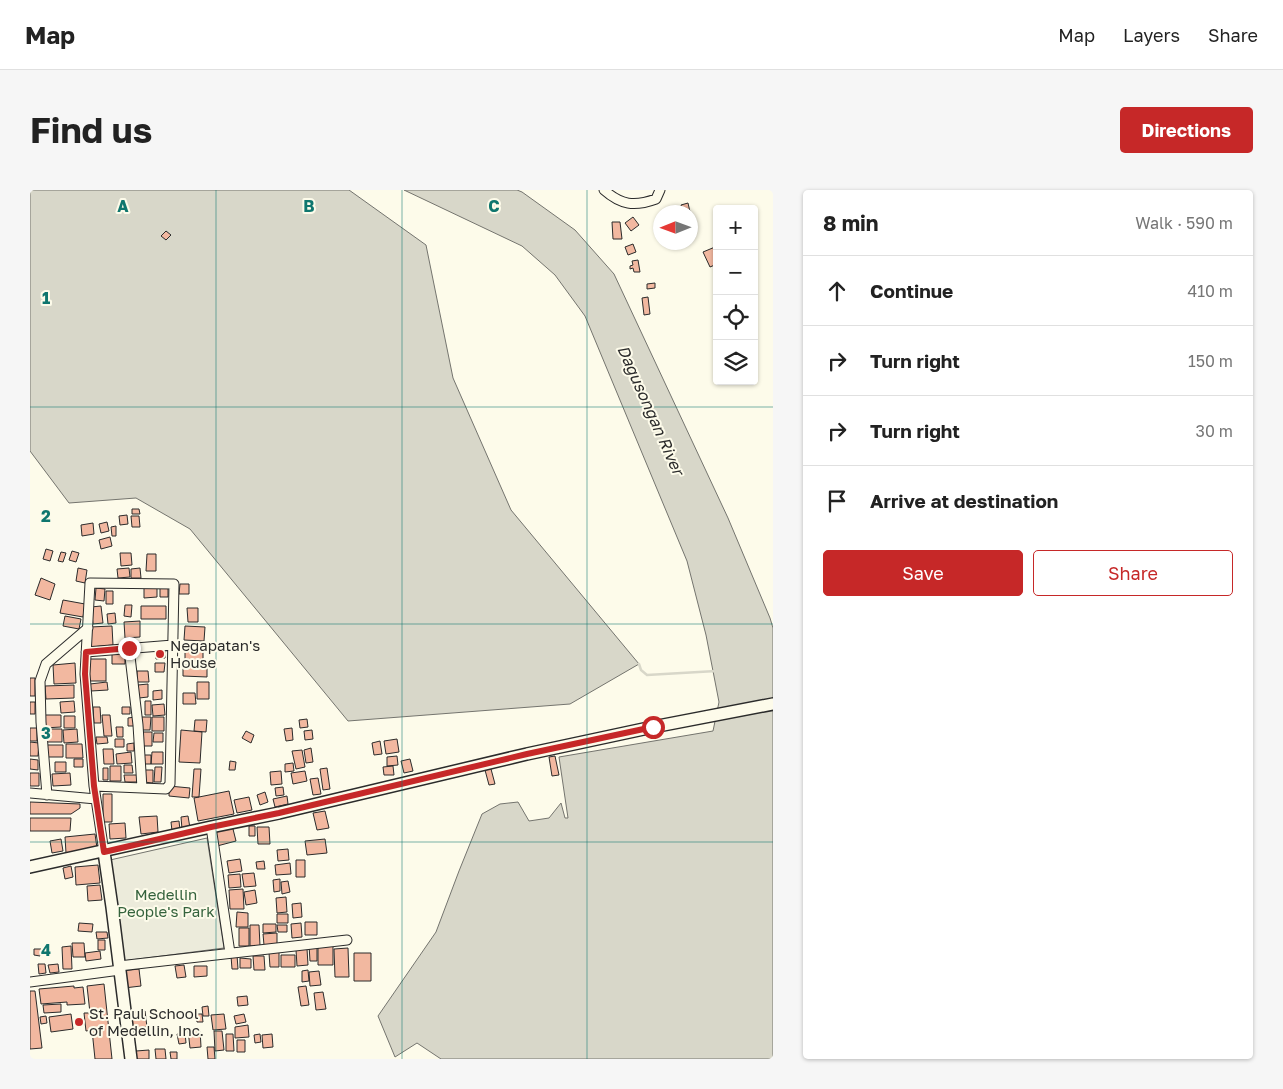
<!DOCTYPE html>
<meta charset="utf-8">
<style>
:root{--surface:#fff;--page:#f6f6f6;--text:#222;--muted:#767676;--line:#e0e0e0;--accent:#c62828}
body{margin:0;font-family:"Golos Text",sans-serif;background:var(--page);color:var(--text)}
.controls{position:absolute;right:15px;top:15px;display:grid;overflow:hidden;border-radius:5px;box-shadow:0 1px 4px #0004}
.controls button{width:45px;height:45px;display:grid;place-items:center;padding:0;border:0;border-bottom:1px solid var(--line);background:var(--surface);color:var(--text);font:25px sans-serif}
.compass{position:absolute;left:623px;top:15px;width:45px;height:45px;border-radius:50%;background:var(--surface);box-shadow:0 1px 4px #0004;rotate:269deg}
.stop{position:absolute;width:15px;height:15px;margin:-11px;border:4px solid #c62828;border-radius:50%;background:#fff}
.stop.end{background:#c62828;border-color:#fff;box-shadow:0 1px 5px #0008}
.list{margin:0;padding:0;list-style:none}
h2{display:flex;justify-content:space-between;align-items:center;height:65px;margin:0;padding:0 20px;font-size:21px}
h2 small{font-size:16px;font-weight:400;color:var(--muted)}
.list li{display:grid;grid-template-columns:32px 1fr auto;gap:15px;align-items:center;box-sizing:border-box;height:70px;padding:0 20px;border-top:1px solid var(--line)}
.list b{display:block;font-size:19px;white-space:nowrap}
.list em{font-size:16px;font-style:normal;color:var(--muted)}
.actions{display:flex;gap:10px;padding:15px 20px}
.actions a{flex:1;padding:11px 0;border:1px solid var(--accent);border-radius:5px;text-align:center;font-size:18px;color:var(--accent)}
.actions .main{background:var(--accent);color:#fff}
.icon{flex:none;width:28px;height:28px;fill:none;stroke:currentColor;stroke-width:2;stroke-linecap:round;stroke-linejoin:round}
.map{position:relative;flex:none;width:743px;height:869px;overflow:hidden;border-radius:5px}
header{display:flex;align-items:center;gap:30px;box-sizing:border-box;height:70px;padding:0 25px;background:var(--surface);border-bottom:1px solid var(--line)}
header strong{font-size:24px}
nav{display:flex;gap:28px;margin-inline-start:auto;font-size:18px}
.intro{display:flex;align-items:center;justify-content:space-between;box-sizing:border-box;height:120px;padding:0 30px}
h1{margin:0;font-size:35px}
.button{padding:12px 22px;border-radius:5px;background:var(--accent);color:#fff;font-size:18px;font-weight:700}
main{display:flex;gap:30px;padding:0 30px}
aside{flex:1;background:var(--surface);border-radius:5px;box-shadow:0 1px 4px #0004}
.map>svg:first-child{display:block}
.green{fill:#ecebdb;stroke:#74746e}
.water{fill:#d8d7c9;stroke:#74746e}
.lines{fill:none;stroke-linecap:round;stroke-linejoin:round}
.stream{stroke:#d8d7c9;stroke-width:2.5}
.building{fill:#f2b8a0;stroke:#2b2b2b}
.street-casing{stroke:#2b2b2b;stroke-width:11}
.secondary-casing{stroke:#2b2b2b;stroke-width:14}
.street{stroke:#fdfbea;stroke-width:9}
.secondary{stroke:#fdfbea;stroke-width:11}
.route{stroke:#c62828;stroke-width:6}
.grid{fill:none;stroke:#0f766e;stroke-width:1;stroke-opacity:0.55}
.poi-dot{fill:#c62828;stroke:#fdfbea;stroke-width:2}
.labels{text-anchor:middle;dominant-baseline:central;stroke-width:4;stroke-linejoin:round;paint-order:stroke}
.poi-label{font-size:15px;fill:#2b2b2b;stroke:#fdfbea;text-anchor:start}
.park-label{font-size:15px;fill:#34623c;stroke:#fdfbea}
.water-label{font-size:16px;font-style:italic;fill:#2b2b2b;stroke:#fdfbea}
.grid-label{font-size:16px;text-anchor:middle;font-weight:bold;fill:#0f766e;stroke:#fdfbea;stroke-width:4;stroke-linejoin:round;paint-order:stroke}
</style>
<header>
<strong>Map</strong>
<nav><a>Map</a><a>Layers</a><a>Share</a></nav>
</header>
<div class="intro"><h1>Find us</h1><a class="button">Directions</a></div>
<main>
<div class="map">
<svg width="743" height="869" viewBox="0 0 743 869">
<rect width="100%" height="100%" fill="#fdfbea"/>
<path class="green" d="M177,648L194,758L93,771L80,670Z"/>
<path class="water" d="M0,0H319L396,55L423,188L481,320L609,474L540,514L318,531L160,339L106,308L39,313L0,261Z
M374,0H487L492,2L545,40L584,84L698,328L740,428L743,438V869H411L387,853L365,867L348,826L406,742L429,681L452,624L470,614L488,612L499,631L519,628L531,613L535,628H538L529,567L683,541L689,512L676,445L657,371L555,126L525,85L492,56Z"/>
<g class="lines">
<path class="stream" d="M609,474L611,480L617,485L686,481"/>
</g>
<path class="building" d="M658,13L660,22H652L651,15Z
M603,27L609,35L601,41L595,33Z
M582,32H590L592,49H583Z
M136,41L141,45L136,50L131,46Z
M603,54L606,62L598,65L595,57Z
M685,57L687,61V74L680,77L673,62Z
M608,70L610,82H604L603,78L600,79V76L603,75L602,71Z
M625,93V98L617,99V94Z
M618,107L620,124L614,125L612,108Z
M102,319H109L110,324H102Z
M97,325L98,334L90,335L89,326Z
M101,326H109L110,337H102Z
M77,332L79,341L71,343L69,334Z
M63,333L64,344L52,346L51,335Z
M86,336V346H82L81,337Z
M80,347L82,356L71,359L69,350Z
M16,359L23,361L20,371L13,369Z
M42,361L49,363L46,372L39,370Z
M31,362L36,363L33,372L28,371Z
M90,363H101L102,375L91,376Z
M117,364H126V381H116Z
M48,378L57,380L55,393L46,391Z
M99,378L100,387L88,388L87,379Z
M110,378L111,388H101V379Z
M11,388L25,394L20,410L5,405Z
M150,394H159V404H149Z
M127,397V407L114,408V398Z
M66,398L75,399L74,411L65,410Z
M130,398H138V407H130Z
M76,401H83V414H76Z
M33,410L55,414L53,427L30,423Z
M95,415H102L101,427L94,426Z
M71,416L73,433L63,434L61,417Z
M111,416H136V429H111Z
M157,418H168V432H158Z
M85,423L86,433L78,434L77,424Z
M35,426L51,429L49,439L33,436Z
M110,431V447L95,448L94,432Z
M82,436L83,455L61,457L60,437Z
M155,436L175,437L174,451L154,450Z
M125,460H135V468L126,469Z
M155,460H173V471H155Z
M82,463H95V474H82Z
M59,469H76V491H59Z
M45,473L46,493L24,494L23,475Z
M125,473H135L134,482H125Z
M153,475L177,476V487L153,486Z
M107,481H118L119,492H107Z
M0,488H5V506H0Z
M77,492L78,500L61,501L60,494Z
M167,492H179V509H167Z
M118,494V507L109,508L108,495Z
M44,495V508L16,509L15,496Z
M132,500V509L123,510V501Z
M153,503H165L166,514H153Z
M44,511L45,522L31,523L30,512Z
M115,511H121V525H115Z
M0,512H5V524H0Z
M134,514L135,525L123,526L122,515Z
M63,517H70L71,533H64Z
M92,517H100V524H92Z
M14,525H31V537L14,538Z
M72,525H80L82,546H74Z
M34,526H45V538H34Z
M105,527L106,536H98V528Z
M110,527H121L120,540H110Z
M122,527H134V541H122Z
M277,529L278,537L270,538L269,530Z
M165,530H177L176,542L164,541Z
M86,537H93V547H87Z
M0,538H7V551H0Z
M262,538L263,550L256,551L254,539Z
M15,539H32V552H15Z
M47,539L48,552L34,553L33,540Z
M151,540L172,542L170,573L149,572Z
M282,540L283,549L275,550L274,541Z
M216,541L224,545L221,553L212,548Z
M110,542H122V556H110Z
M124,543H133V552H123Z
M66,547H77L78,553L67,554Z
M85,549H94V557H85Z
M367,549L369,562L356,564L354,551Z
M350,551L352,564L344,565L342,553Z
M0,552L9,553L8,566H0Z
M104,553V561H97V554Z
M36,554H52L53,568H36Z
M14,555H33V567H15Z
M281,558L283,572L276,573L274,560Z
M73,559H83L84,574H74Z
M272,560L275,577L266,579L262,561Z
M101,562L102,573L87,574L86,564Z
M122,562H133V574H121Z
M113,565H121V574H113Z
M367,566L368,575L357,576V567Z
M525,566L529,585L522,586L519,567Z
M0,569L8,570V580L0,579Z
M44,569H53V577H44Z
M380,569L383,581L374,583L371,571Z
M200,571L206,572L205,580H199Z
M25,572H36V582H25Z
M263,573L264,581L255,582V574Z
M94,575H102L103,583H94Z
M80,576H91V591H80Z
M363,576L364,585H354L353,577Z
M125,577H132L131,592H124Z
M73,578H78V590H73Z
M297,578L300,599L293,600L290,579Z
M164,579H171L169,607H162Z
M461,579L465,594L459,595L455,580Z
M113,580H123V593L113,592Z
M251,581L252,594L241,595L240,582Z
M275,581L277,591L263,594L261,583Z
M0,583H9V596H0Z
M40,583L41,595L23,596L22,584Z
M94,585H107V592H95Z
M288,588L291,604L283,605L280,589Z
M139,596L160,598L159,608L139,606Z
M253,597L254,605L246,606L245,598Z
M199,601L204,624L168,631L164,608Z
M235,602L238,612L230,615L227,605Z
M73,604H82V632H73Z
M257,606L258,614L245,617L243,609Z
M219,607L222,620L207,623L204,610Z
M0,612L50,614V618L41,624H0Z
M295,621L299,638L287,640L283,623Z
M127,626L128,642L111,644L109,627Z
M158,626L160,638L152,639L151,627Z
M0,628H41L40,641H0Z
M149,631L150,640L142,641L141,632Z
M95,633L96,648L80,649L79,634Z
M202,635L206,651L187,656L183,641Z
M219,636H225V646H219Z
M227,637H239L240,654H228Z
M65,644L67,658L36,663L35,647Z
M31,649L33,661L22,663L20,651Z
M295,649L297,663L277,665L275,651Z
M258,659L259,670L248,671L247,660Z
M210,669L212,681L199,683L197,671Z
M266,670H275V687H266Z
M234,671L235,679H227L226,672Z
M260,673L261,684L246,685L245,675Z
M68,675L70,693L46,695L45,677Z
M41,676L43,687L35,689L33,678Z
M224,683L226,696L214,697L212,684Z
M210,684L211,697L199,698L198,685Z
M250,689V701L244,702L243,690Z
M258,691L260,702L252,704L251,692Z
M70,695L72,710L58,711L57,696Z
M213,699L214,719H200L199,700Z
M225,700L227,713L216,715L214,702Z
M256,707L257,722L247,723L246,708Z
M271,713L272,727L263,728L262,714Z
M207,722L218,723V737H206Z
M247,724H258V733H247Z
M275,732H287V745H275Z
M49,733L63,734L62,742L48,741Z
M271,733L272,747L262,748L261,734Z
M233,734H246V742L233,743Z
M220,735H229L230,756H220Z
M247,735H257V742H248Z
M209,738H219V756H209Z
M66,742H77L78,748L67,749Z
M247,743V754L234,755L233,744Z
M68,750H75V760H68Z
M42,753H54L55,767H43Z
M279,755H287V771H280Z
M288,755H303V775H288Z
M41,756L42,779H33L32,757Z
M318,758L319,787H305L304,759Z
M4,759H11L10,766L4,765Z
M277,759L278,775L267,776L266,760Z
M70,761L71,769L56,771L55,763Z
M249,762V777H240L239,763Z
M324,763H341V791H324Z
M207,765L208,779H202L201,766Z
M251,765H265V777H251Z
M223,766H234L235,780H224Z
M210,768L221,769V778H210Z
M8,774H15L16,783L9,784Z
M28,774L29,782L20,783L18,775Z
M154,775L156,787L147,788L145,776Z
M164,776H177V786L164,787Z
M109,779L111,796L94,798L92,781Z
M278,780L279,791L272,792V781Z
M289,781L291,795L280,796L279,782Z
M74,794L82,869H65L62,840L56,841L54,823H60L57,796Z
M44,796V798L53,797L55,814L37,815V812L11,814L9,799Z
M276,796L279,815L271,816L268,797Z
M0,801H5L12,858L0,859Z
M293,802L296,819L286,820L284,803Z
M217,806L218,815L208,816L207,807Z
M31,814V822L14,823L13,815Z
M178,816L179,826H173L172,817Z
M115,821L117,837L99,838L97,823Z
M41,824L43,839L21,842L19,827Z
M166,824H172L173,832H167Z
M194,824L196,839L183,840L181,825Z
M214,824L216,832L206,834L204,826Z
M16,826L17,833L11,834L10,827Z
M218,835L219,847L205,848V837Z
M170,839L171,857L160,858L158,840Z
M184,841H192L194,860L185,861Z
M155,843L156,853L149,854L147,844Z
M196,844H203L204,861H196Z
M230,844L231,852L225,853L224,845Z
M242,844L243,857L233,858L232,845Z
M207,850H215V862H207Z
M177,857H184L185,869H178Z
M125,859H135L136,869H126Z
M119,860V869H106V861Z
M140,862H147V869H141Z"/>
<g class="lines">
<g class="street-casing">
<path id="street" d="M574,0C591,15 604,17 626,9L630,0
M99,458L108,535L112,598
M56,462L143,455
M64,596L136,599L140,594L144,394L60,393L55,484L64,596L74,662
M0,603L66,609
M17,605L11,532L10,491L16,474L58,438
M181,637L200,763
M89,776L317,750
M0,792L90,780"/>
</g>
<g class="secondary-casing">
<path id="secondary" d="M74,662L82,717L101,869
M0,677L181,637L249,623L497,564L623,537L743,514"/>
</g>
<use href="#street" class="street"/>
<use href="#secondary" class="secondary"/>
</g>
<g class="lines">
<path class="route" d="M99,458L56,462L55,484L64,596L74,662L181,637L249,623L497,564L623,537"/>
</g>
<path class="grid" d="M186,0V869M372,0V869M557,0V869M0,217H743M0,434H743M0,652H743"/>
<g class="poi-dot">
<circle cx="130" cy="464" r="5"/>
<circle cx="49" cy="832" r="5"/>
</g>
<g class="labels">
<g class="poi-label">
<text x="140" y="455">Negapatan's<tspan x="140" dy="17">House</tspan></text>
<text x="59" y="823">St. Paul School<tspan x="59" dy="17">of Medellin, Inc.</tspan></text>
</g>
<g class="park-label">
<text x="136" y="704">Medellin<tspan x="136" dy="17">People's Park</tspan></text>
</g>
<g class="water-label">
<text transform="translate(621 220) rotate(66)">Dagusongan River</text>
</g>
</g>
<g class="grid-label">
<text x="93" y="22">A</text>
<text x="279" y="22">B</text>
<text x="464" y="22">C</text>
<text x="16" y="114">1</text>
<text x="16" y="332">2</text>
<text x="16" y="549">3</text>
<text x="16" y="766">4</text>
</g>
</svg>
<div class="controls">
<button>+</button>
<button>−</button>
<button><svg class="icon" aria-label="locate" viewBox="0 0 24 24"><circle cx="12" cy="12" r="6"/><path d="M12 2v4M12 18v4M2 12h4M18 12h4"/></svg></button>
<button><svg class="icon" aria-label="layers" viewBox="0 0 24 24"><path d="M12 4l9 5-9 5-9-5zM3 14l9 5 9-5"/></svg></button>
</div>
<svg class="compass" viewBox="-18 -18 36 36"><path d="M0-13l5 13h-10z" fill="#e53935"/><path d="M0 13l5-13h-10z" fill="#767676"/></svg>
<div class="stop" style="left:623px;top:537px"></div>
<div class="stop end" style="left:99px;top:458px"></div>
</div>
<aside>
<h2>8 min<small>Walk · 590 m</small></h2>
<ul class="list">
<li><svg class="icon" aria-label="ahead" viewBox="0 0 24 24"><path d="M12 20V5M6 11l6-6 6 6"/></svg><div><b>Continue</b></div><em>410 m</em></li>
<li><svg class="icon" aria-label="right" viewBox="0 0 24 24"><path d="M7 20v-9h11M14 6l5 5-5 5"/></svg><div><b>Turn right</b></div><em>150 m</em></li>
<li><svg class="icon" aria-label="right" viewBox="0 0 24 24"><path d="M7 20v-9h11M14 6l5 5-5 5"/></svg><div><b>Turn right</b></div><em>30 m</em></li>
<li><svg class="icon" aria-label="arrive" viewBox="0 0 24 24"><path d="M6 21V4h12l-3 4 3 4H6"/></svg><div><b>Arrive at destination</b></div></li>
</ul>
<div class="actions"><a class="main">Save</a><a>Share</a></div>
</aside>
</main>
